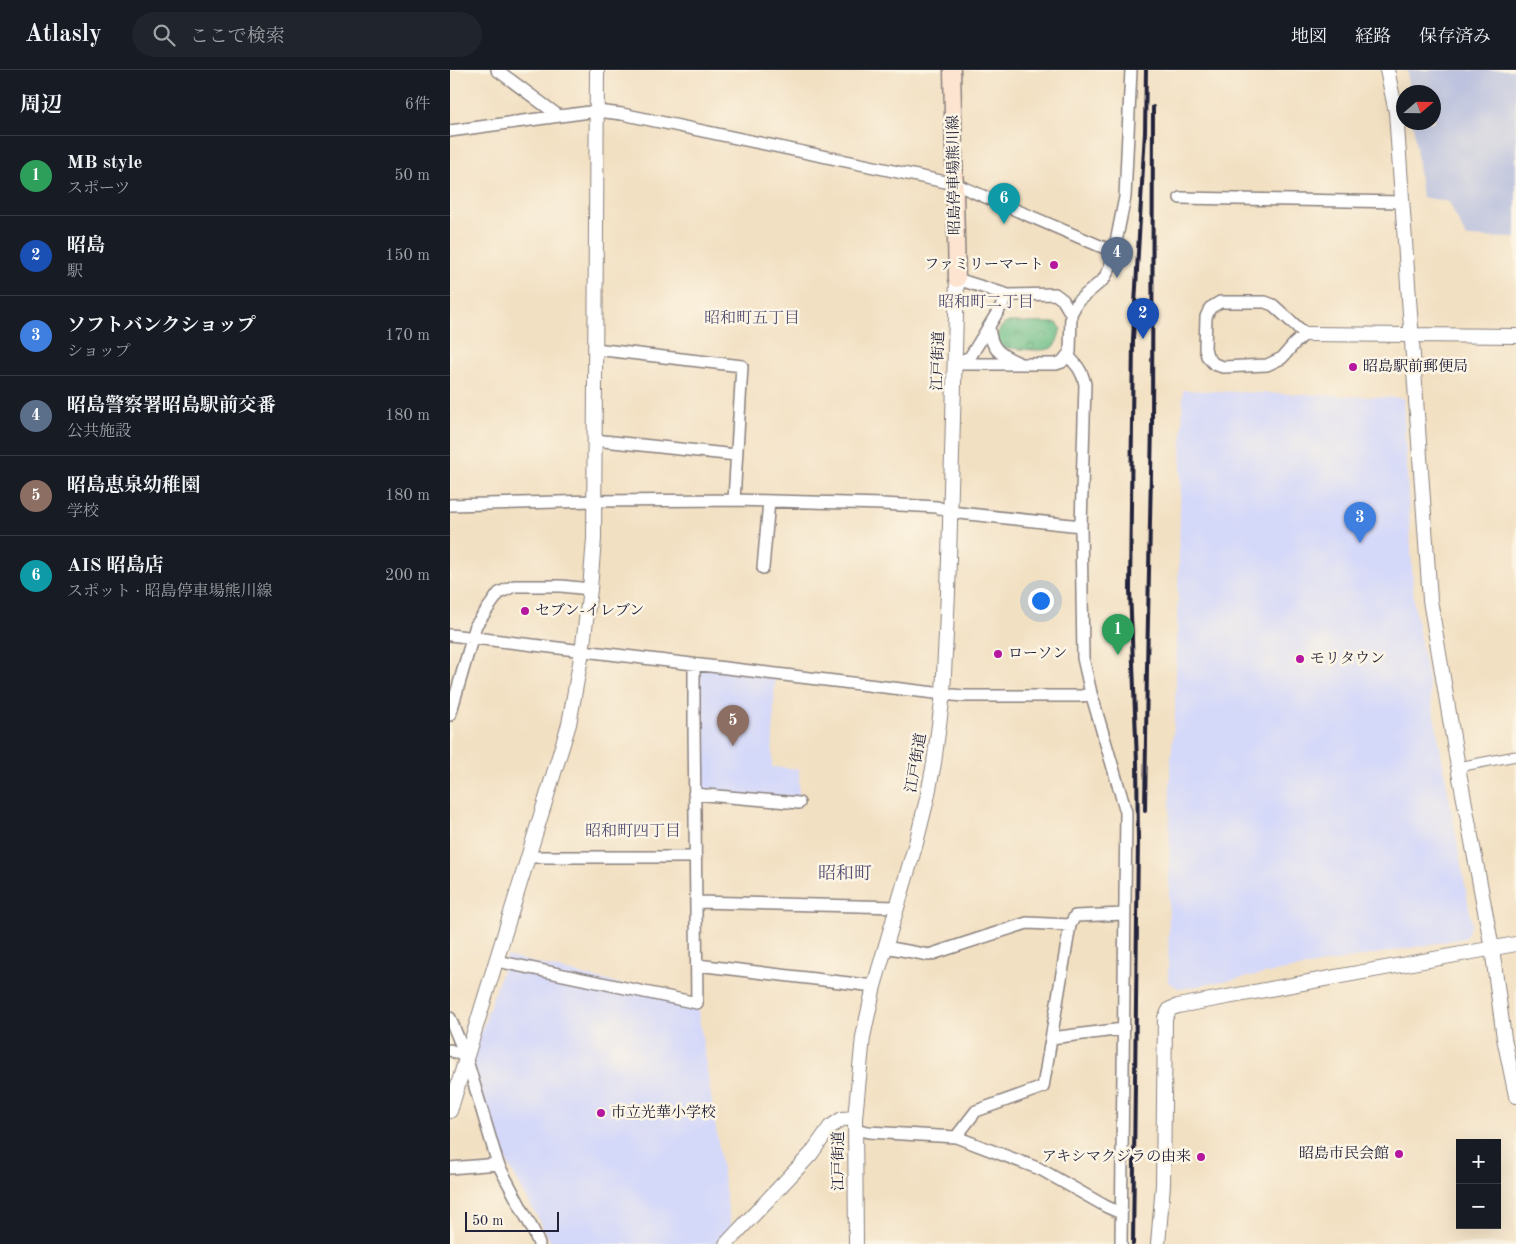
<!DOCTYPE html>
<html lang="ja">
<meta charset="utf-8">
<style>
:root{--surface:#171b24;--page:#20242c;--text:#f1f3f6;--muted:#9ea1a6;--line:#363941;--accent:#d690ce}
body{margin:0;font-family:"Old Standard TT","Noto Serif JP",serif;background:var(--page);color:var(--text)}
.controls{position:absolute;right:15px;bottom:15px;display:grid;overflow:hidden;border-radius:0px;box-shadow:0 5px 20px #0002}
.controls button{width:45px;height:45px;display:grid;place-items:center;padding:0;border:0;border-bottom:1px solid var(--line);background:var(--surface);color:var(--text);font:25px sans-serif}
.compass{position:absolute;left:946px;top:15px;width:45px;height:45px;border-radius:50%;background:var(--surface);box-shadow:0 5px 20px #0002;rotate:70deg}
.scale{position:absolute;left:15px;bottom:12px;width:94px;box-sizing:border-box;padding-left:5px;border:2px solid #22223b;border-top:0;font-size:14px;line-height:18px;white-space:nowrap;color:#22223b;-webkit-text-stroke:4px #fcf5e5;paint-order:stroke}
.you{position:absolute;left:590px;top:530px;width:18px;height:18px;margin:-12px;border:4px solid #fff;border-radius:50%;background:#1a73e8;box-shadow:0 0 0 8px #1a73e833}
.badge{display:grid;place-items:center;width:32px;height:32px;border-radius:50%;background:var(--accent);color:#fff;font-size:16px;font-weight:700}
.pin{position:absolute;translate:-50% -41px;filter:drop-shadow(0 1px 2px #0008)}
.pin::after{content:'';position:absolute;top:26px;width:18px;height:15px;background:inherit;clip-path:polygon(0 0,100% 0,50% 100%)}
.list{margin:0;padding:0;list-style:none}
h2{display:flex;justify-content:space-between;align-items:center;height:65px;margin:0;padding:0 20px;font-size:21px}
h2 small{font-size:16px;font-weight:400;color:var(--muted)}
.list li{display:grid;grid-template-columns:32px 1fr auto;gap:15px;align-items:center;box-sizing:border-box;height:80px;padding:0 20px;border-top:1px solid var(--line)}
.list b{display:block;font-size:19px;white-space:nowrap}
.list p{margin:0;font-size:16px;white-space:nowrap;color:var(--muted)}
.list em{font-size:16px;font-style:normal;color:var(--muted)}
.icon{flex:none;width:28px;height:28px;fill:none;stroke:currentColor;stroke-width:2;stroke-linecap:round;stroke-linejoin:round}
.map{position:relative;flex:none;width:1066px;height:1174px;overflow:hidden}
header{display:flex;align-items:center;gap:30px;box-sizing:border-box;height:70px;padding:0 25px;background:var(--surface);border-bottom:1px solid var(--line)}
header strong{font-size:24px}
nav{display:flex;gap:28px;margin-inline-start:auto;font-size:18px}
.search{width:350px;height:45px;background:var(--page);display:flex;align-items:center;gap:12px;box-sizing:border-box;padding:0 18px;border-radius:28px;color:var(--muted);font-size:19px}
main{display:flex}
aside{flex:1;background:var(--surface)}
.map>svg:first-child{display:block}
.built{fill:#d4d8f9}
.industrial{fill:#bdc3de}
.forest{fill:url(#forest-crowns);stroke:#4a7062}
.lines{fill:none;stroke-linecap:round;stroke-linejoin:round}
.pedestrian-casing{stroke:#8a817e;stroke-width:11}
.minor-casing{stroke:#8a817e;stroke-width:14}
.tertiary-casing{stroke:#8a817e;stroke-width:16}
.secondary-casing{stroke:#8a817e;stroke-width:19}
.pedestrian{stroke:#fff;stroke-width:9}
.minor{stroke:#fff;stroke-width:11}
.tertiary{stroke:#fff;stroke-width:14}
.secondary{stroke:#fde4d0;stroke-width:16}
.rail{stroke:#22223b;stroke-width:4}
.poi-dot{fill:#b5179e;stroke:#fcf5e5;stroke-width:2}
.labels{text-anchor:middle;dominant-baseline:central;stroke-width:5;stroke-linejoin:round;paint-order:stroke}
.street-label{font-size:15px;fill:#22223b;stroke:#fcf5e5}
.poi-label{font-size:15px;fill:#22223b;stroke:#fcf5e5;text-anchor:start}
.neighbourhood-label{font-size:16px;fill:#545073;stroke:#fcf5e5}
.quarter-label{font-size:18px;fill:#545073;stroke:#fcf5e5}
</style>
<header>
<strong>Atlasly</strong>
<div class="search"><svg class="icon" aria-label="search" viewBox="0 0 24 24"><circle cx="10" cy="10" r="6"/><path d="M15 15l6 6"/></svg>ここで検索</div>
<nav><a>地図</a><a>経路</a><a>保存済み</a></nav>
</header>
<main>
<aside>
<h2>周辺<small>6件</small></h2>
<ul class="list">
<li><span class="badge" style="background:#2e9e5b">1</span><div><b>MB style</b><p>スポーツ</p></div><em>50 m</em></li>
<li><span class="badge" style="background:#1a4fb4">2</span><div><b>昭島</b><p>駅</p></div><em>150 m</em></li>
<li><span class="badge" style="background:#3f7fe0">3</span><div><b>ソフトバンクショップ</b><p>ショップ</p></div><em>170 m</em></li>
<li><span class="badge" style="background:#5c6f8a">4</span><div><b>昭島警察署昭島駅前交番</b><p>公共施設</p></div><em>180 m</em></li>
<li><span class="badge" style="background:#8d6e63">5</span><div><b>昭島恵泉幼稚園</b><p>学校</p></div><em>180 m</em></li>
<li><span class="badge" style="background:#0f9aa8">6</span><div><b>AIS 昭島店</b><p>スポット · 昭島停車場熊川線</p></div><em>200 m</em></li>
</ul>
</aside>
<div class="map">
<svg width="1066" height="1174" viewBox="0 0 1066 1174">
<defs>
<pattern id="forest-crowns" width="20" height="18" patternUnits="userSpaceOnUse" patternTransform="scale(1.25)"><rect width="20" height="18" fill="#71bf89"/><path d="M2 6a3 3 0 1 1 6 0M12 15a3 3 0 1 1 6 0" fill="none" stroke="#5c9b71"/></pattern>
</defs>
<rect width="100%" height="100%" fill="#fcf5e5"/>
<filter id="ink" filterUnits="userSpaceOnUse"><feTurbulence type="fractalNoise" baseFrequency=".02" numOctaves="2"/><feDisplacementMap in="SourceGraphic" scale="10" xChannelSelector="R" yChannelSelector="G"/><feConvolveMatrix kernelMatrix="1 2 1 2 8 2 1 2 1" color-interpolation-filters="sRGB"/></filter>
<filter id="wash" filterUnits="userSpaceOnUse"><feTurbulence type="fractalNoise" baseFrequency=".0096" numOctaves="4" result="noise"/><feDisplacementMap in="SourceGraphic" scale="20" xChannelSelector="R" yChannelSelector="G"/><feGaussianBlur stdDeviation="1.12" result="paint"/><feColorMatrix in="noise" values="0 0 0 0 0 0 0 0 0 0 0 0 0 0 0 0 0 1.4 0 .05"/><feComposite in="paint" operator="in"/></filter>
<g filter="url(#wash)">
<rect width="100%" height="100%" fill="#f2e0c2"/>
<path class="built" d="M733,320L953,328L964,534L1022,854L1015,868L730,919L718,912L720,701L725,643Z
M244,595L325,604L322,697L349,699V733L244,724Z
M57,886L247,933L281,1158L266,1174H102L56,1090L19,997Z"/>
<path class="industrial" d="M957,0H1066V168L1016,167L999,132L972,127L963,53L984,52V22H960Z"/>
<path class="forest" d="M559,252L607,253L611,258C609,264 608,272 603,277C596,283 565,278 555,278L550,275L546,270C547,263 551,254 559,252Z"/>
</g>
<g filter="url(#ink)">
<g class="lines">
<g class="pedestrian-casing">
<path id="pedestrian" d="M1008,697L1066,686"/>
</g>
<g class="minor-casing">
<path id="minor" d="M47,0L109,46
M0,61L147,41L172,44L505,114L664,182
M730,128L953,132
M770,232H815L823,235L855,264L844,274L832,288L817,295L773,297L764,294L757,286L755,278L756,247L760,238Z
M621,244L628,231L654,209L660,197L664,182L675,127L681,0
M539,257C541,278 548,284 567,292
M145,279L292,296L284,430
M618,286C627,295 632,301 635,314L631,456L633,588L641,623L676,742L671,1174
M508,292L520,287L525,279L558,225
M505,294H606L612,292L620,282L621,244L613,230L605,224L558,225L507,209
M144,370L286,385
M0,435L144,431L284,430L432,434L487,437L500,442L631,456
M313,498L319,431
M0,565L493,624L513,626H632L641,623
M0,645L26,555L49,523L64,516H111L140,519
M244,724L349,733
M79,787H246
M247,832L448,837
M435,877L479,885L577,853L620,855L625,846L675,844
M47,891L247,933L244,654V595
M247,895L424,916
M0,948L16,987L48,1094L83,1160L89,1174
M601,968L673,959
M0,980L16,987
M405,1059L418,1062L506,1067L590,1099L657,1137L671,1143
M506,1067L526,1041L593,1017L620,855
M0,1098L48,1094"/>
</g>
<g class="tertiary-casing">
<path id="tertiary" d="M937,0L946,42L980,530L1008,697L1042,878L1054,968L1066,1026
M855,264L1066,266
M0,1041L119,654L132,582L140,519L144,469L147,0
M276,1174L361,1084L380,1057L392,1049L405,1048
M406,1174L405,1048L413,967L424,916L466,773L477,729L484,693L493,624L498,523L507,209
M708,1174L713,1115L715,948L720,939L728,936L1066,874"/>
</g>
<g class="secondary-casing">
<path id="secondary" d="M502,0L507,209"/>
</g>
<use href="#pedestrian" class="pedestrian"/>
<use href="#minor" class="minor"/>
<use href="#tertiary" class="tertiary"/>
<use href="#secondary" class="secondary"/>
<path class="rail" d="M695,740L697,598L702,354L703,37
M683,1174L688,770L687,692L680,520L683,269L695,62L696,0"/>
</g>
</g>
<g class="poi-dot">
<circle cx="604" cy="195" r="5"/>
<circle cx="903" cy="297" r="5"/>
<circle cx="75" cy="541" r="5"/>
<circle cx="548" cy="584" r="5"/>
<circle cx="850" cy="589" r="5"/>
<circle cx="151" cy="1043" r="5"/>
<circle cx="949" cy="1084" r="5"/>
<circle cx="751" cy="1087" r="5"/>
</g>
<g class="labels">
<g class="street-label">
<text transform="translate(505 105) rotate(-91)">昭島停車場熊川線</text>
<text transform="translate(489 291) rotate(-88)">江戸街道</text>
<text transform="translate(467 693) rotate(-80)">江戸街道</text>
<text transform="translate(389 1091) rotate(-90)">江戸街道</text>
</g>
<g class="poi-label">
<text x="594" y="195" text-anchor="end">ファミリーマート</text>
<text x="913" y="297">昭島駅前郵便局</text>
<text x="85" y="541">セブン-イレブン</text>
<text x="558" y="584">ローソン</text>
<text x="860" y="589">モリタウン</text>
<text x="161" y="1043">市立光華小学校</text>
<text x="939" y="1084" text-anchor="end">昭島市民会館</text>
<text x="741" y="1087" text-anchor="end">アキシマクジラの由来</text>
</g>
<g class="neighbourhood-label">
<text x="536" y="233">昭和町二丁目</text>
<text x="302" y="249">昭和町五丁目</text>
<text x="183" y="762">昭和町四丁目</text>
</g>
<g class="quarter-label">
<text x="395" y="804">昭和町</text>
</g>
</g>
</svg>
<div class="controls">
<button>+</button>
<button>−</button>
</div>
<svg class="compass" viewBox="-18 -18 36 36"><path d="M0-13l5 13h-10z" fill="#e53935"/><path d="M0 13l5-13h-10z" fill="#9ea1a6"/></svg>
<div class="scale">50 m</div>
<div class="you"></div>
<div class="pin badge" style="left:668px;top:585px;background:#2e9e5b">1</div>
<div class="pin badge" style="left:693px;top:269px;background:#1a4fb4">2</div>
<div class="pin badge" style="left:910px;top:473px;background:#3f7fe0">3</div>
<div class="pin badge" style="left:667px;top:208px;background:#5c6f8a">4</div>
<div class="pin badge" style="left:283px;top:676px;background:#8d6e63">5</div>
<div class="pin badge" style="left:554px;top:154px;background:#0f9aa8">6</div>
</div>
</main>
